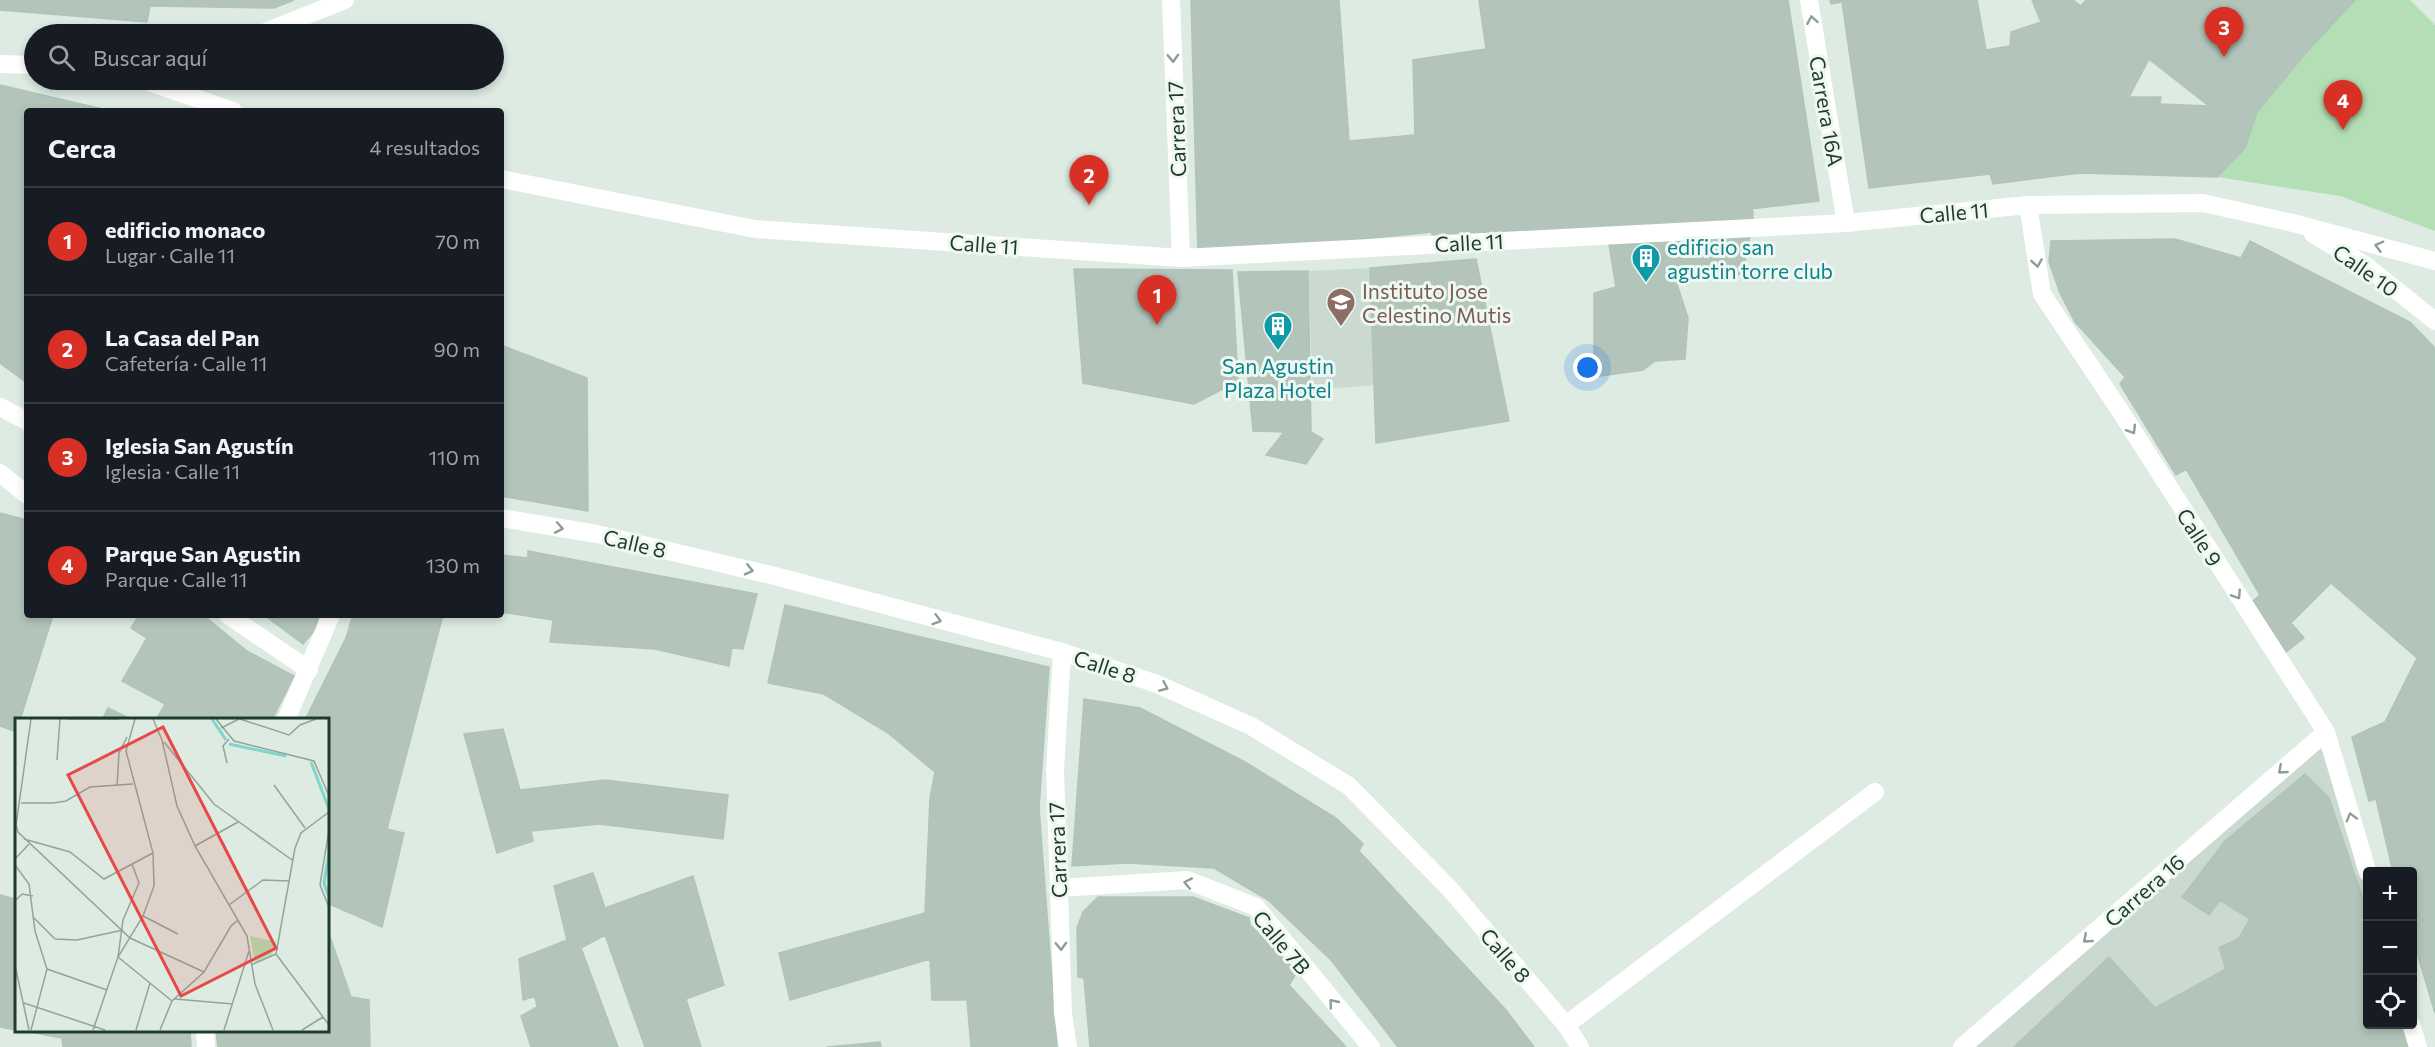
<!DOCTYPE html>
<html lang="es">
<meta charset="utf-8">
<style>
:root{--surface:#171b24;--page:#242831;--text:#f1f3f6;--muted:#9ea1a6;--line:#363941;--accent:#d93025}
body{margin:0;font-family:Commissioner,sans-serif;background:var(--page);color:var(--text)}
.controls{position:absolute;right:18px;bottom:18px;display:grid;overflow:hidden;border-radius:6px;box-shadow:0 3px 9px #0003}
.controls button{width:54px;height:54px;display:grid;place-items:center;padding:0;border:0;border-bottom:2px solid var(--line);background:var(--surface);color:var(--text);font:30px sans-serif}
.you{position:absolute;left:1588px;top:368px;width:21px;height:21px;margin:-15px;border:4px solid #fff;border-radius:50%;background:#1a73e8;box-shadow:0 0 0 9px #1a73e833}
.badge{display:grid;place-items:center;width:39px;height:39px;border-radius:50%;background:var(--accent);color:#fff;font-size:20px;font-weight:700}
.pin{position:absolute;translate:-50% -50px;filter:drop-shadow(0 2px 3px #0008)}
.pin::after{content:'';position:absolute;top:32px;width:21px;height:18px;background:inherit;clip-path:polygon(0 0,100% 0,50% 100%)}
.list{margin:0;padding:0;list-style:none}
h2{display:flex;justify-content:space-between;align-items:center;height:78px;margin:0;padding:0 24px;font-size:26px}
h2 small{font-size:20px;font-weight:400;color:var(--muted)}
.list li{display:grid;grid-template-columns:39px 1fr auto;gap:18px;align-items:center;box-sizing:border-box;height:108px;padding:0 24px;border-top:2px solid var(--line)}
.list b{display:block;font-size:22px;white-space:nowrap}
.list p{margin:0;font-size:20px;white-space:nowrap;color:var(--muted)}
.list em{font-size:20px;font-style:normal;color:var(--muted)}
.icon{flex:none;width:33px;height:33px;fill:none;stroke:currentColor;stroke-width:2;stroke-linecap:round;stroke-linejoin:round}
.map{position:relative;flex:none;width:2435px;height:1047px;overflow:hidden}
.search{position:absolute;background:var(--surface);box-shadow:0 3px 9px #0003;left:24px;top:24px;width:480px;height:66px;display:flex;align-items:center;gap:15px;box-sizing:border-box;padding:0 21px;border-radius:33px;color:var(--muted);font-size:22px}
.panel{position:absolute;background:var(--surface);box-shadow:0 3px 9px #0003;left:24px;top:108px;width:480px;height:510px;border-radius:6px}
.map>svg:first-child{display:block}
.built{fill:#cbdad0}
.green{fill:#b4deb5}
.building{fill:#b3c5ba;stroke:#afc5b7;stroke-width:1.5}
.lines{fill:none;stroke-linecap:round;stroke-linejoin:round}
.minor{stroke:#fff;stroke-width:18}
.oneway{stroke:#8e9d96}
.labels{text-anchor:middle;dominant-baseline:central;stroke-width:6;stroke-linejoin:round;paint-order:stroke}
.street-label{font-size:21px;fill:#1e3b2c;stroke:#eef7f0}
.culture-label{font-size:21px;fill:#0d838f;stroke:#eef7f0;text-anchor:start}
.education-label{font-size:21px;fill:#785e54;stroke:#eef7f0;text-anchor:start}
.inset-river{fill:none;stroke:#80d5ce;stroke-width:3}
.inset-road{fill:none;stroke:#91a599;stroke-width:1.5}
.view{fill:#e74946;fill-opacity:0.15;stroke:#e74946;stroke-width:3}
.inset-edge{fill:none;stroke:#1e3b2c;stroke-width:3}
</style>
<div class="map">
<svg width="2435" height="1047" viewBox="0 0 2435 1047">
<rect width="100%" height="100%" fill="#ddebe2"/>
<path class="built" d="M1370,268L1375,385L1312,390L1309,271Z
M2329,736L2367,875L2368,1024L2416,1047H1970Z"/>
<path class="green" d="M2355,0H2410L2435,25V231L2340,196L2217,177L2245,148L2257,112L2305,54Z"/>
<path class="building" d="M0,0H294L274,8L150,6L147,22L0,10Z
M1191,0H1339L1349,141L1415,135L1413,60L1486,49L1479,0H1788L1819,201L1432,246V232L1198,256Z
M1830,0H1977L1986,50L2010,46L2011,32L2041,22L2032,0H2073L2149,59L2129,97H2161L2160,104L2209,106L2257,112L2245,148L2217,177L2080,173L1993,184L1990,174L1869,188L1842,2L1831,4Z
M2086,0H2237L2305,54L2257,112L2209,106L2081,6Z
M2237,0H2355L2305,54Z
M0,85L111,111H27V383L0,363Z
M1752,194L1753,220L1743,274L1675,278L1688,318L1685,359L1655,361L1643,370L1594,377V293L1616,287L1604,214Z
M2175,239L2241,258L2250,241L2410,322L2435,348V1013L2412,936V872H2393L2376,799L2369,801L2352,737L2385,722L2417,658L2331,583L2291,623L2304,638L2286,652L2253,601L2260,595L2186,469L2176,475L2120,384L2125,377L2075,322L2060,293L2049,262L2051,241Z
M1476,259L1509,421L1376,443L1370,268Z
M1074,269L1232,270L1238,381L1194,404L1083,383Z
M1308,271L1311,432L1323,439L1306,464L1266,455L1284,432L1253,431L1238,272Z
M501,345L587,378L588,511L501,496Z
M0,513L27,520V615H53L20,720H16V732L0,726Z
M528,551L757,594L743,649L732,648L729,666L655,649L550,642L553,620L501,612V555L528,558Z
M785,605L1049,667L1039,808L1057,1047H971L967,1000H932L930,959L790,1000L779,953L925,913L930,798L935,772L888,733L824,694L768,683Z
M139,615H203L247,651L294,676L272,720H156L165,704L122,681L147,638L131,628Z
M264,615H319L315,630L303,644Z
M353,615H443L387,829L404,833L382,927L327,903V720H305L346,638Z
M1084,699L1140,708L1245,762L1336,818L1363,844L1359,851L1506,1010L1534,1047H1398L1331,960L1268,900L1214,868L1128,863L1072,866Z
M108,708L133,720H102Z
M503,729L520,790L605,780L728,795L723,839L599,824L531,831L533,841L497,853L464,734Z
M2305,774L2329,798L2368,914V1024H2407L2412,1047H2014L2109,957L2155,1008L2226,969L2219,948L2239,938L2250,919L2220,900L2209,915L2182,897L2225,841Z
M593,873L605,908L693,876L724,985L686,999L701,1047H645L605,935L581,948L618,1047H531L521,1016L537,1007L535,996L523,1000L519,959L567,940L554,886Z
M0,895L16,899V1030L0,1027Z
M1098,897H1193L1249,918L1250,925L1297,972L1289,985L1346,1047H1090L1084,978L1078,977L1077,928L1083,912Z
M327,928L351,997L369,1000L370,1047H218L216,1030H327Z
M20,1030H190L191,1047H63L62,1038Z
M880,1042L881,1047H827Z"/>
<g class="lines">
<path class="minor" d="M1171,0L1181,258
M1809,0L1846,223
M260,34L345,0
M0,64L34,65
M143,80L233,111
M501,179L755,229L1181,258L1846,223L2028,205L2203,203L2293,223L2435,261
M2028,205L2042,294L2117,406L2326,732L2368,873
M2313,234L2365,265L2435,321
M0,407L27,421
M0,473L27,495
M501,518L597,534L775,576L1062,652L1157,684L1251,726L1349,786L1449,888L1566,1025L1580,1047
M228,615L309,670
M1062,652L1055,770L1063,1013L1068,1047
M286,720L331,615
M1059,888L1187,880L1256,907L1371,1047
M2411,1024L2418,1047
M1566,1025L1875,792
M205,1030L206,1047
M1962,1047L2326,732"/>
</g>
<defs><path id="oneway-chevron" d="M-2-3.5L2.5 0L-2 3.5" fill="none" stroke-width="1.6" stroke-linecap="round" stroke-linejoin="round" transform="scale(1.5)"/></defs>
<g class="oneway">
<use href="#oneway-chevron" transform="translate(1812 20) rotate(-100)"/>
<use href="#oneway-chevron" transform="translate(1173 58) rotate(88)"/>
<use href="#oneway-chevron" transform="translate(2379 246) rotate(-165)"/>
<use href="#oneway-chevron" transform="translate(2037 263) rotate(81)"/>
<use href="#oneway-chevron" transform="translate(2132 430) rotate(58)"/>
<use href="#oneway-chevron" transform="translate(559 528) rotate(10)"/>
<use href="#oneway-chevron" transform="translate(749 570) rotate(13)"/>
<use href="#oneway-chevron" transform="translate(2237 595) rotate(57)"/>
<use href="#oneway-chevron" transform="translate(937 620) rotate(16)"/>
<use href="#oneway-chevron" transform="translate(1164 687) rotate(24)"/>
<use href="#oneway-chevron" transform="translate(2282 770) rotate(139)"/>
<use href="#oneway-chevron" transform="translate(2351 817) rotate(-106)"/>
<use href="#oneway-chevron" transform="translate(1188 883) rotate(-169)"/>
<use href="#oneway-chevron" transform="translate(2087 939) rotate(139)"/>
<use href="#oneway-chevron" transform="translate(1061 946) rotate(88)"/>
<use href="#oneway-chevron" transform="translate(1333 1003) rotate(-129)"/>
</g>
<defs>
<g id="building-pin" transform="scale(1.5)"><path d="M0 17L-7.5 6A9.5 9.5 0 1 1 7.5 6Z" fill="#0f9aa8" stroke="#eef7f0"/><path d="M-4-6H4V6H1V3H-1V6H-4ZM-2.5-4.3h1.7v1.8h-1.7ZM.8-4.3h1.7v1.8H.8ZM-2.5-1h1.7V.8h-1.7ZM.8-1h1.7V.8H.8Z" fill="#fff"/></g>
<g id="school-pin" transform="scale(1.5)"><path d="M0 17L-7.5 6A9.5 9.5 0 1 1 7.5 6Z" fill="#8d6e63" stroke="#eef7f0"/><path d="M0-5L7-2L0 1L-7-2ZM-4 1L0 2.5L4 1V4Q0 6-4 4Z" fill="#fff"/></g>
</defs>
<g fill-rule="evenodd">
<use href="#building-pin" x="1646" y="258"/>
<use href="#school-pin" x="1341" y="302"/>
<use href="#building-pin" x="1278" y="326"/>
</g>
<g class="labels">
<g class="street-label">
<text transform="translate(1827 111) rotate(80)">Carrera 16A</text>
<text transform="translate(1176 129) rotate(-92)">Carrera 17</text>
<text transform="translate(1954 212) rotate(-5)">Calle 11</text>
<text transform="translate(1469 242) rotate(-3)">Calle 11</text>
<text transform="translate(984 244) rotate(4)">Calle 11</text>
<text transform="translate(2366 270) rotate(35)">Calle 10</text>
<text transform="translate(2200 537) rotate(57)">Calle 9</text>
<text transform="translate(635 543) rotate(13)">Calle 8</text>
<text transform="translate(1105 666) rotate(18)">Calle 8</text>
<text transform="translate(1057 850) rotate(-92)">Carrera 17</text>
<text transform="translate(2144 890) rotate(-41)">Carrera 16</text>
<text transform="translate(1282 942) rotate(50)">Calle 7B</text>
<text transform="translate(1506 955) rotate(49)">Calle 8</text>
</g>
<g class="culture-label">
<text x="1667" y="246">edificio san<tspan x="1667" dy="24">agustin torre club</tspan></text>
<text x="1278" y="365" text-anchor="middle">San Agustin<tspan x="1278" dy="24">Plaza Hotel</tspan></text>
</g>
<g class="education-label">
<text x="1362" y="290">Instituto Jose<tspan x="1362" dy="24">Celestino Mutis</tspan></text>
</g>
</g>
<g transform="translate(15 718)">
<rect width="314" height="314" fill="#ddebe2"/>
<path d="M235,218L261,224L257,237L240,245Z" fill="#b4deb5"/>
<path class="inset-river" d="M197,1L211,22M214,26L271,38M296,44L314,91M314,136L309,165L314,179"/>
<path class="inset-road" d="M16,1L1,107L3,114L115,220L189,254M52,1H104M138,1L147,22L162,88L180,128L232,218L240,266L258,312M201,1L219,23L299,43L314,78M225,1L274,17L285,7L301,1M206,10L224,1M149,24L199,86L277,142M42,42L45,1M212,45L208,28L214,21M259,67L290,110M102,68L104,35L112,19M6,85H38L51,83L75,69L118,66M314,112L305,167L314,189M9,121L55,134L89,161L138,135M180,128L223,104M0,141L14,126M117,146L124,165L108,202L103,239L157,283M0,147L14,166L20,213L32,251L16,312M0,183L7,176L18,178M214,187L248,162L274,163M128,198L163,216M18,199L40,221L62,222L108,212M261,236L280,130L286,115L314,94M261,236L314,307M0,247L14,312M236,247L261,236M32,251L92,272M160,281L218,286M9,285L90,312M78,312L103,239L128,198L139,168L138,135L111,33L120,1M121,312L135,265M145,312L157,283L189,254L216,208L223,202M209,312L234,233M287,312L308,299"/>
<path class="view" d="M148,9L261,230L166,278L53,57Z"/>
<rect width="314" height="314" class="inset-edge"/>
</g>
</svg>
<div class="controls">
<button>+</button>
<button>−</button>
<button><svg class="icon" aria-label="locate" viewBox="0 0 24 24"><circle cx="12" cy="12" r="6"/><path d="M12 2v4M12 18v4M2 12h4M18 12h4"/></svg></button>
</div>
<div class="you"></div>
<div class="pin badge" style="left:1157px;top:325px">1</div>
<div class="pin badge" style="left:1089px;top:205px">2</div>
<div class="pin badge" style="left:2224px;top:57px">3</div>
<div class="pin badge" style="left:2343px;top:130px">4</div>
<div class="search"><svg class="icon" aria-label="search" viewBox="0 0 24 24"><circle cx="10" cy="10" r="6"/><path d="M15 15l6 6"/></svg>Buscar aquí</div>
<section class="panel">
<h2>Cerca<small>4 resultados</small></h2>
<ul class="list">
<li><span class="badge">1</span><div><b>edificio monaco</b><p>Lugar · Calle 11</p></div><em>70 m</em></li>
<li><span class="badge">2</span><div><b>La Casa del Pan</b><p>Cafetería · Calle 11</p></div><em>90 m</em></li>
<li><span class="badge">3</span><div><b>Iglesia San Agustín</b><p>Iglesia · Calle 11</p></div><em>110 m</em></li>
<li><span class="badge">4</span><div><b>Parque San Agustin</b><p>Parque · Calle 11</p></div><em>130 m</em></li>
</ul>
</section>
</div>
